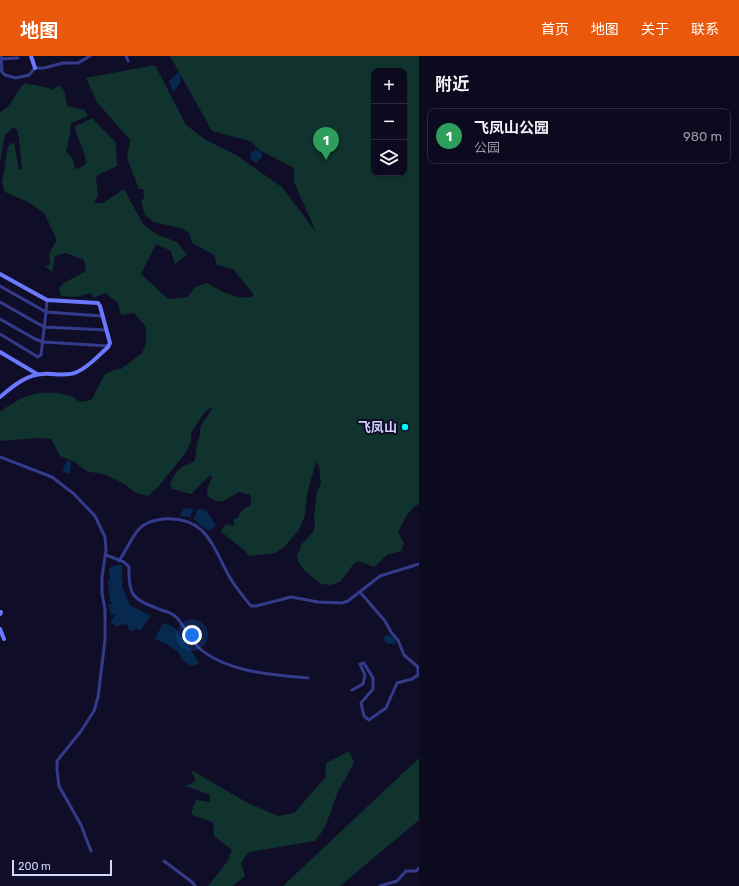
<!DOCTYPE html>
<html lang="zh">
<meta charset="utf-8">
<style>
:root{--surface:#0b0a1e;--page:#19182b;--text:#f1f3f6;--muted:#9a9aa4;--line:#2b2b3c;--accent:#ea580c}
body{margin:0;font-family:Rubik,"Noto Sans SC",sans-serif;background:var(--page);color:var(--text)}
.controls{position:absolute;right:12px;top:12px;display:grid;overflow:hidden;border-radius:8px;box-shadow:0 1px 3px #0004}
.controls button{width:36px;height:36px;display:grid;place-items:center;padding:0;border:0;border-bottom:1px solid var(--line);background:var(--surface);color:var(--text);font:20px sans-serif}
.scale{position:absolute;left:12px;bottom:10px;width:100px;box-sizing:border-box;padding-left:4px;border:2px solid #d4d4ff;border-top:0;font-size:11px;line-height:14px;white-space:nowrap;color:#d4d4ff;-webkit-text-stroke:3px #0f0d28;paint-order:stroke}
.you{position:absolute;left:192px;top:579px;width:14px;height:14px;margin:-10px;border:3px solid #fff;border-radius:50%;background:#1a73e8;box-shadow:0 0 0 6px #1a73e833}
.badge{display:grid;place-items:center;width:26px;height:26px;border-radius:50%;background:var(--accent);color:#fff;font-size:13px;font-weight:700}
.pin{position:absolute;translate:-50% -33px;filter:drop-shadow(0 1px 2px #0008)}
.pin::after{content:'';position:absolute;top:21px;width:14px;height:12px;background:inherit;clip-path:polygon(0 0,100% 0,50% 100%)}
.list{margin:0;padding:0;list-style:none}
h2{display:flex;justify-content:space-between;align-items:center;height:52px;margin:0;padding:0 16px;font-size:17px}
h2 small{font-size:13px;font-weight:400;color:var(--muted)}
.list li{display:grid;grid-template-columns:26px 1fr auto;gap:12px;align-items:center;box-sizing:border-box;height:56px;margin:0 8px 8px;padding:0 8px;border:1px solid var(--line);border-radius:8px}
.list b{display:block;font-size:15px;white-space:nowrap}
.list p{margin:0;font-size:13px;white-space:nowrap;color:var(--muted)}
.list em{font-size:13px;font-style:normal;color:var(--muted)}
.icon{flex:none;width:22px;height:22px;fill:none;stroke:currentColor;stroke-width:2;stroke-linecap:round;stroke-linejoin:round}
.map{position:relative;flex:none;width:419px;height:830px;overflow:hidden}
header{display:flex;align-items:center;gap:24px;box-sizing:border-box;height:56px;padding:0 20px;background:var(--accent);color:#fff}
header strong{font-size:19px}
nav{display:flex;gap:22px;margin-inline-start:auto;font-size:14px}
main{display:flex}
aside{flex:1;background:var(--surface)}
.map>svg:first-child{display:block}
.green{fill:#10332d;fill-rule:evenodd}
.water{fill:#07294d}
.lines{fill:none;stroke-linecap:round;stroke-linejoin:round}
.street{stroke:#343b8b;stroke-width:3}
.secondary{stroke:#6b79ff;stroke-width:4}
.poi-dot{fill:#00fffb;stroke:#0f0d28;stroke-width:1.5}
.labels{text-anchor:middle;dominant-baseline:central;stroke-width:4;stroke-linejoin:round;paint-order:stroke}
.poi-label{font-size:13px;font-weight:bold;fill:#d4d4ff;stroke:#0f0d28;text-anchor:end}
</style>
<header>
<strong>地图</strong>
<nav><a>首页</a><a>地图</a><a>关于</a><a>联系</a></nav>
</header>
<main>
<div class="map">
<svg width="419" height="830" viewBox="0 0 419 830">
<rect width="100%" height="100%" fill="#0f0d28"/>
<path class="green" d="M170,0H419V448C409,452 402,468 398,476L404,487L401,495L387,499L374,511L358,505L352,510L340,526L331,529L321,528L304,514L298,506L297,500L302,488L313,476L315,471L314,461L316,443L317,436L321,428L319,410L316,406L307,438L305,459L299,474L285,490L276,497L249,500L244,494L221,476V474L227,468L234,470V463L238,462C239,460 239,458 241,456C248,446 254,456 250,439L239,436C230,440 223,450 212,443C209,442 207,439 207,436C207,430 211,426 212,420L210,419L191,438L172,433L170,429C172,422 176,415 183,410C187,408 191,408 195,404L197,386L199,383L201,369L212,353L210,352L204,357L191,377V386L186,396L159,430L148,440L136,437L124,428L107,419L86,415L75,406L60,400L51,383L39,382L0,385V356C21,340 40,332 67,339C80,343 75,349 92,343L105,318L113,314L121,313L142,297L146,288V271L134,257L121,259L118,247L105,237L94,242L90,237L77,241L61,240L59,232L64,227L86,215L84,204L66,197L55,200L52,216L45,210L50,209L49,197L57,184L44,157L28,146L5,136L2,127L8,90L14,86L19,114L22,113L18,75L13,71L5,79L0,106V56C13,50 15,36 25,27L49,32L54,34L55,31L60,30L64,34L67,50L85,54L88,60L71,67L70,79L66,95L72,102L75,112L78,113L86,108L85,100L74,71L92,62L116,87L117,110L96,120L98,140L94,147H103L124,133L143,168L158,179L177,186L187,199L175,208L171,195L156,188L141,218L168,243L188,241L195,231L207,227C219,234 241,247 254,239L233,213L217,209L214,199L192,187L189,177L180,172L154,166L145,159L141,145L144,142L143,133H139L127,102L130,84L97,46L86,22L155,9L186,69L206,84L236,99L282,131L316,176L294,126V112L261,95L250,85L212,75ZM374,15H404V117H374Z
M349,695L354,706C349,716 344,725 339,734C331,752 328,771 315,785L249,796L241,807L245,820L233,830H208L227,806L232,794L214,780L213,766L194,760L191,757L196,744L210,746V739L186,730L196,725L191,714L246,746L278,760L294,757L325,722L326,707Z
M419,702V764L340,830H283Z"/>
<path class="water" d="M180,15L181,26L173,36L169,25Z
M255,93L261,95L262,101L256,107L250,103L251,95L255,96Z
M68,404L71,406L70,418L63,416L64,410Z
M183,452L194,453L190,461L180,460Z
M198,453L206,454L216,470L209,475L193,463Z
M117,509H122V530L130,549L151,560L140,575L137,572L133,575H130L127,568L116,570L110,566L116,558L111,559L108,548H113L110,545L108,524H110L109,512Z
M163,567L174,571L193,597L199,608L191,610L183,605L178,596L168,589L155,583Z
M387,579L395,582L396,589L386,587L383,582Z"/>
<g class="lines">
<path class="street" d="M1,0L2,15
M126,0L128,5
M1,3L18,2
M0,14L5,19L16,22L29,19L35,12H44L63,7H78L90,0
M0,230L46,256L47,244
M0,246L44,271L106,274
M0,263L35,283L43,286L109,290
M0,278L38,301L41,299L46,256L102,260
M0,401L52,421L74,438L95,460L105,481L106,494L102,521V537L105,554V584L98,641L94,655L81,675L57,705V714L59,730L81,769L91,795
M106,499L124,506L129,511C128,542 134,543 161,554C165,555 171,557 175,560C184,568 189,582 198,591C225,616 273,619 308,622
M119,505C126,495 131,482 139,473C145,466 155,464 163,463C206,460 212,489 229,520C235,531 243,540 251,550H256L291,541L318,546L342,547L348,545L380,520L419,508
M352,634L363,628L365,619L360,608L364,607L373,622V633L361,647L364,660L369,664L386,652L397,627L412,623L418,619V611L404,599L398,584L391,576L385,565L360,536
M164,805L192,826L195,830
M380,830L397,825L406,815H416L419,812"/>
<path class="secondary" d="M31,0L35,12
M0,218L47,244L98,247L100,250L110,287L108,291C99,299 89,311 77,316C67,321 54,317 43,318C27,318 12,331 0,341
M0,296L37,318
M0,558L1,556
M0,573L4,583"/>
</g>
<circle class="poi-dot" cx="405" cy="371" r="4"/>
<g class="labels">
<g class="poi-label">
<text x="397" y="371">飞凤山</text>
</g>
</g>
</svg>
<div class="controls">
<button>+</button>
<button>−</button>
<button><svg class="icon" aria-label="layers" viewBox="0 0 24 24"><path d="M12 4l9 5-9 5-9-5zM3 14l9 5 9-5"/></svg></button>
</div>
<div class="scale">200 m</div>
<div class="you"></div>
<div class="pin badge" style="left:326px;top:104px;background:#2e9e5b">1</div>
</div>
<aside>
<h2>附近<small></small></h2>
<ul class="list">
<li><span class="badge" style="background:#2e9e5b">1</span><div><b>飞凤山公园</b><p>公园</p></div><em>980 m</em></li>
</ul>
</aside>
</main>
